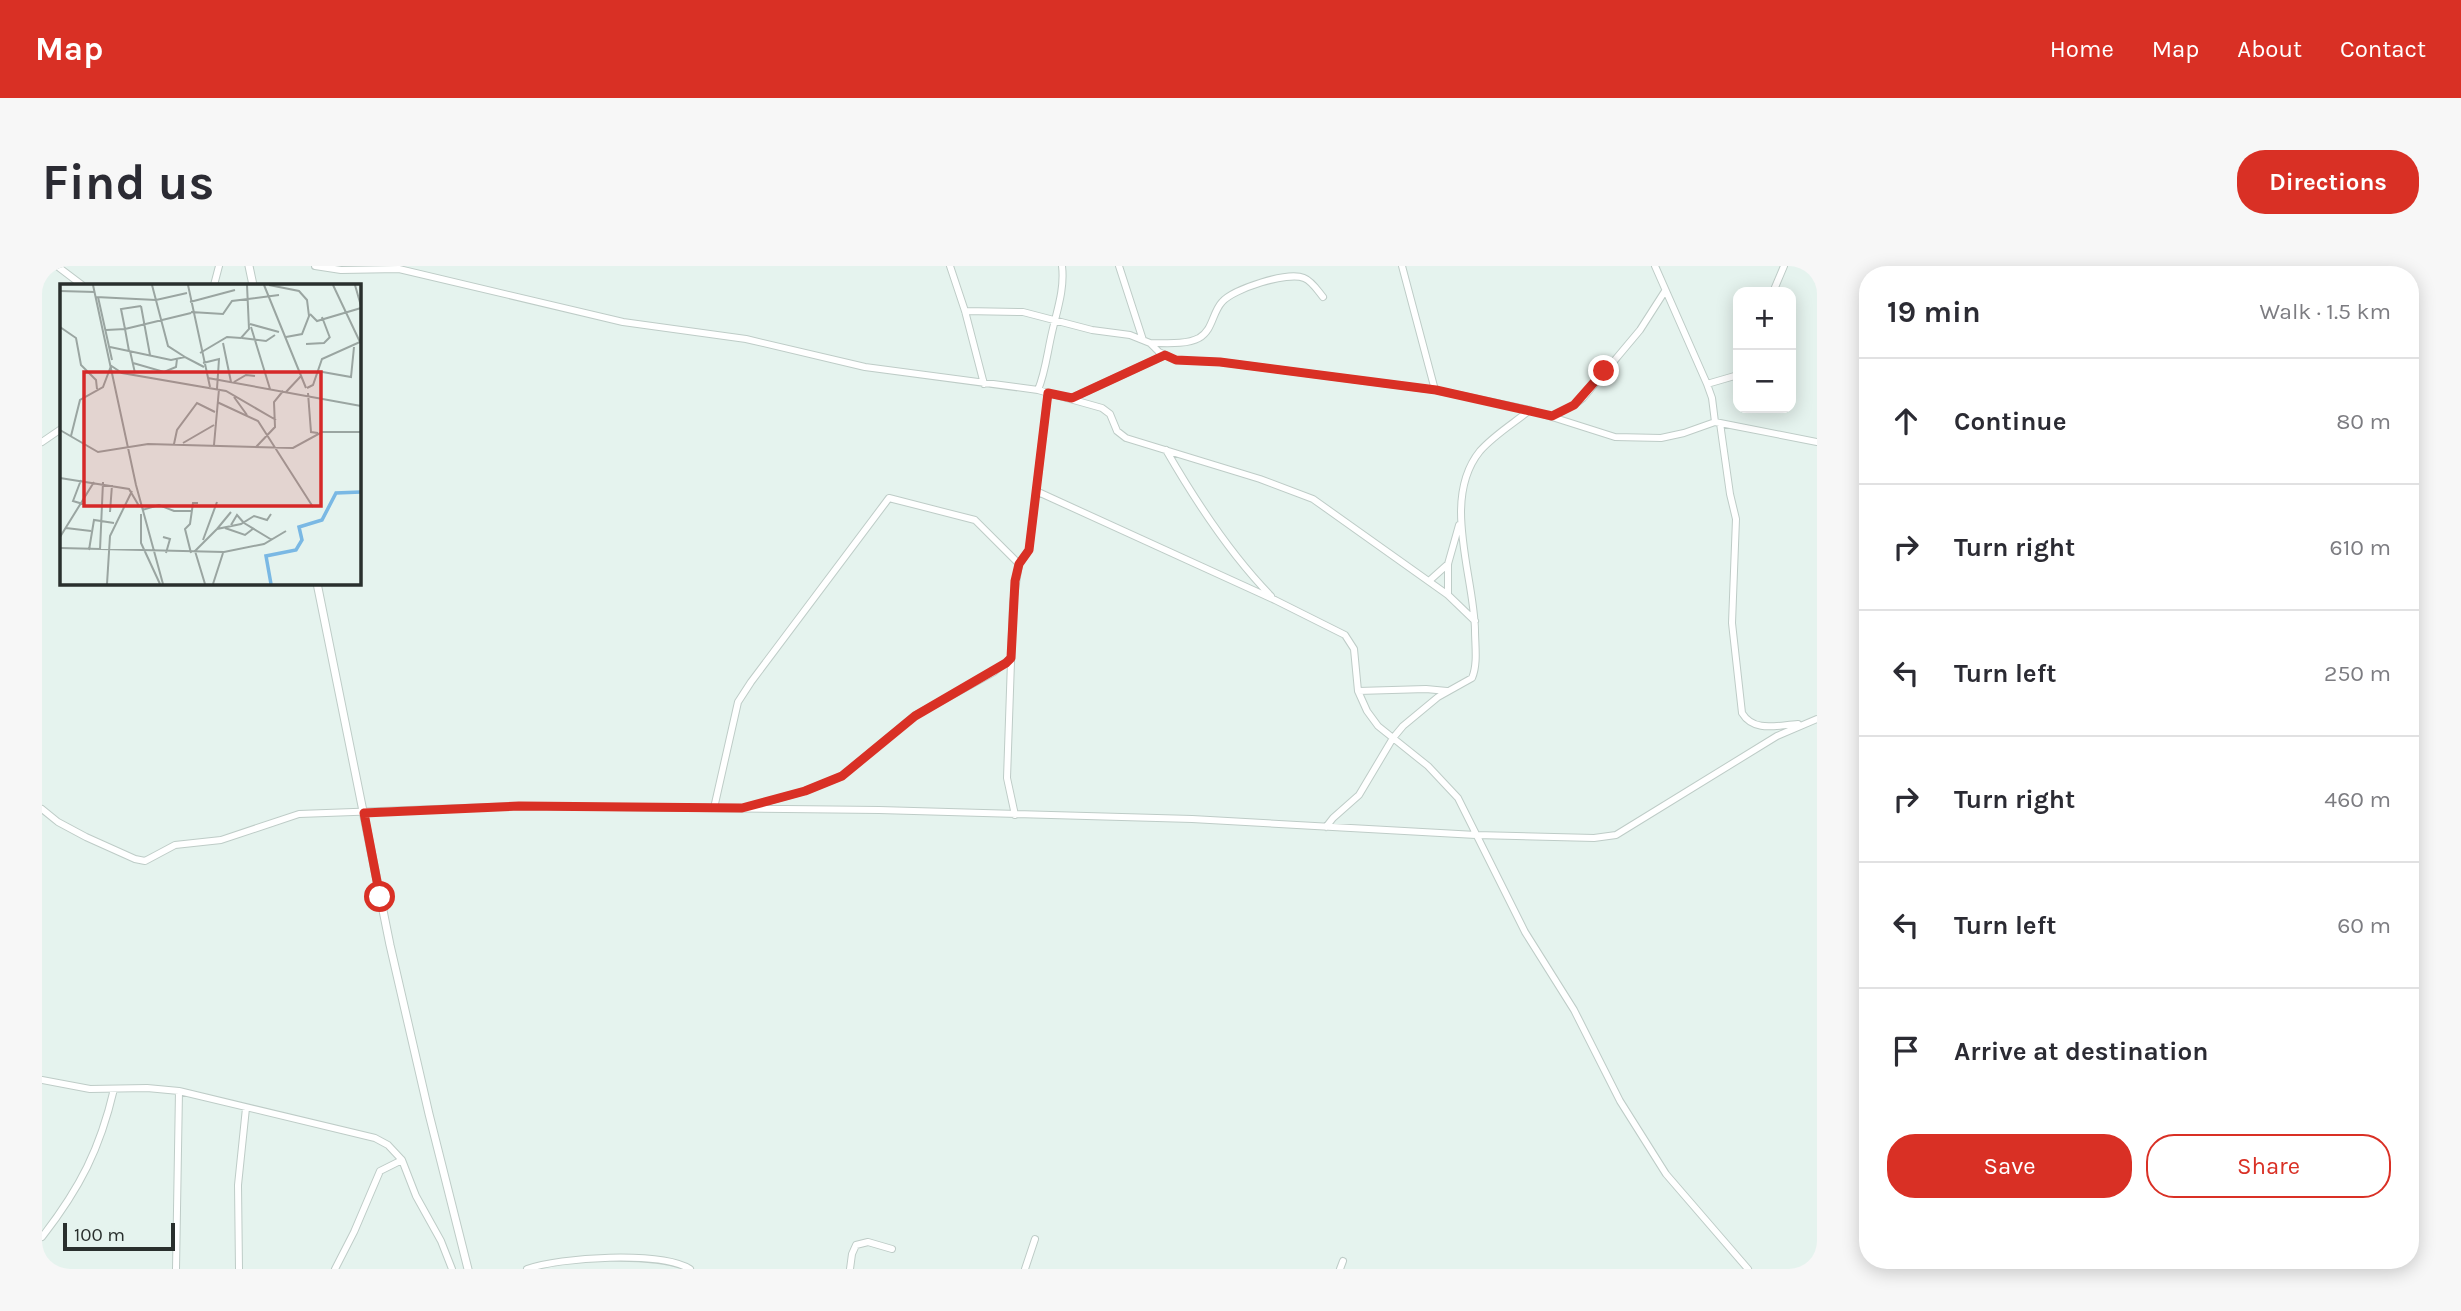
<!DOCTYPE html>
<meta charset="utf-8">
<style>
:root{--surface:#fff;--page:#f7f7f7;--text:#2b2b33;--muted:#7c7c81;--line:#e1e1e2;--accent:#d93025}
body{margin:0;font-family:Karla,sans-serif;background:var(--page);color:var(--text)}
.controls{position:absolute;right:21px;top:21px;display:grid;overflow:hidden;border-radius:14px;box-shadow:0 4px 18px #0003}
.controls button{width:63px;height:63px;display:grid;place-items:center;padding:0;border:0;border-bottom:2px solid var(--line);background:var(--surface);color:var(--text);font:35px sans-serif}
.scale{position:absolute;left:21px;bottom:18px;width:112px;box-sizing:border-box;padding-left:7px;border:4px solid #292f2d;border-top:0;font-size:19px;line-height:24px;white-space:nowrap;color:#292f2d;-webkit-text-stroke:5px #e5f3ee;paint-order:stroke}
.stop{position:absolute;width:21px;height:21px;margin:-16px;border:5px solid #d93025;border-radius:50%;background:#fff}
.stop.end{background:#d93025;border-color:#fff;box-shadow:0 2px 7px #0008}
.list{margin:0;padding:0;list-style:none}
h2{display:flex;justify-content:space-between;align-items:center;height:91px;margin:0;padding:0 28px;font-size:30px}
h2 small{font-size:23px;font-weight:400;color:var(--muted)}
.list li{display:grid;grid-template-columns:46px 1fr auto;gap:21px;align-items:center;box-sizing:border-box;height:126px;padding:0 28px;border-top:2px solid var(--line)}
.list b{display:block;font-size:26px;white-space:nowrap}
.list em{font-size:23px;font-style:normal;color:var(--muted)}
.actions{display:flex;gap:14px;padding:21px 28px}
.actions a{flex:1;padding:16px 0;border:2px solid var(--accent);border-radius:28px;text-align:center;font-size:24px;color:var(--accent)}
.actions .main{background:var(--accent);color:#fff}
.icon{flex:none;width:38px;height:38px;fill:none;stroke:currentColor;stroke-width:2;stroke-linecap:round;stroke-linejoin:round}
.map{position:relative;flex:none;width:1775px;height:1003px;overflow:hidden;border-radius:28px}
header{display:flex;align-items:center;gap:42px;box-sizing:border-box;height:98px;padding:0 35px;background:var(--accent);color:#fff}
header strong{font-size:33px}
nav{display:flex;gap:38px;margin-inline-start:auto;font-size:24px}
.intro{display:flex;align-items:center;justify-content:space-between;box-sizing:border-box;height:168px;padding:0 42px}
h1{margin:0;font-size:49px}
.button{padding:18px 32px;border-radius:28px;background:var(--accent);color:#fff;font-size:24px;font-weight:700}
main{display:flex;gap:42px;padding:0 42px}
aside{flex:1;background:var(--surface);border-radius:28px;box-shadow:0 4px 18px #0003}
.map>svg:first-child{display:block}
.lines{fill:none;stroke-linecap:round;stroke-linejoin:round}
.minor-casing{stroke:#beccc7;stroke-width:8}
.tertiary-casing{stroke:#beccc7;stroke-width:9}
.minor{stroke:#fff;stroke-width:6}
.tertiary{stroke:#fff;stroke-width:7}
.route{stroke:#d93025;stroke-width:9}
.inset-river{fill:none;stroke:#7ab8e4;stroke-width:3.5}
.inset-road{fill:none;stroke:#9aa5a1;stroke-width:2}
.view{fill:#d62828;fill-opacity:0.15;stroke:#d62828;stroke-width:3.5}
.inset-edge{fill:none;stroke:#292f2d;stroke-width:3.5}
</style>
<header>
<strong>Map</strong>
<nav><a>Home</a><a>Map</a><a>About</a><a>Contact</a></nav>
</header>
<div class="intro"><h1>Find us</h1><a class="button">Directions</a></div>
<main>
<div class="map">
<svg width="1775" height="1003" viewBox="0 0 1775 1003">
<rect width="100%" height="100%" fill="#e5f3ee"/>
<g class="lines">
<g class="minor-casing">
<path id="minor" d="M15,0L40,19
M273,0L299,4L357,3L581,56L704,73L823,101L996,124L1060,142L1068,148L1075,165L1084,172L1218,213L1271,233L1406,329L1433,355
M908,0L923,45L942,118
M1077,0L1101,74
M1360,0L1393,124
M1613,0L1665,118L1670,132L1673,156
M1771,0L1775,1
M172,19L177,0
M1731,26L1742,0
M923,45L981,46L1050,64L1088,69L1108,77L1117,86L1134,94L1178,96L1393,124L1488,144L1573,171L1619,172L1642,167L1673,156L1775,176
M1108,77C1123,77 1144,79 1157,72C1171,64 1170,47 1180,36C1191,23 1246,5 1262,12C1270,15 1276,25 1281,31
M1665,118L1696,109
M996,124C1003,107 1005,89 1009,71C1014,47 1023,24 1020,0
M1030,132L1123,89
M1510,150L1532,139L1541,132L1598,64L1623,25
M1678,157L1688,228L1694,253L1690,357L1700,447C1712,467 1736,459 1756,458
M0,176L19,163
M1124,184C1154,236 1188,288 1229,330
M994,225L1233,334L1303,369L1312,383L1316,425L1325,445L1336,460L1386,500L1416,532L1483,666L1532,744L1578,835L1624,908L1706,1003
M1387,315L1406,298
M1406,329V298L1417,259
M1316,425L1384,423L1405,425
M709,540L763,525L800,510L872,450L952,406L969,392
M672,542L696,436L709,416L847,232L933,254L977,298
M0,543L16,556L44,571L93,593L103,595L133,579L179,574L257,548L477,540L837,544L1150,553L1434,569L1552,572L1574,569L1735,470L1775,453
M973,549L965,512L971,337L977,298L987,284L1006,127
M1284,561L1291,552L1317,529L1351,472L1361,460L1396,431L1430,412C1436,398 1433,379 1433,364C1432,309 1399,233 1438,185C1452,169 1472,157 1488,144
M0,814L48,823L105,822L137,825L333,872L346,879L360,894L374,930L399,975L410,1003
M0,971C38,922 58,883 72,823
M134,1003L137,825
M197,1003L196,919L204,842
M293,1003L312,966L338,905L360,894
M485,1003C518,991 618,985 648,1003
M808,1003L810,988L814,979L826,976L850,983
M983,1003L993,973
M1298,1003L1301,995"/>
</g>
<g class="tertiary-casing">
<path id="tertiary" d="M207,0L211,19
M275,317L348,679L387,848L426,1003"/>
</g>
<use href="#minor" class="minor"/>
<use href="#tertiary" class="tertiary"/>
</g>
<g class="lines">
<path class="route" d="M338,631L322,547L477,540L700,542L763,525L800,510L873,450L964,397L969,392L973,315L977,298L987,284L1006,127L1030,132L1123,89L1134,94L1178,96L1394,124L1510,150L1532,139L1562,105"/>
</g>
<g transform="translate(18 18)">
<rect width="301" height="301" fill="#e5f3ee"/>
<path class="inset-river" d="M211,300L206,272L236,266L242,256L239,243L262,236L276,209L301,208"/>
<path class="inset-road" d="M33,1L76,201L103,300M92,1L108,62L125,73M128,1L150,103M204,1L246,104M209,1L239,7L247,16L249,32L242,50L226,53M295,1L301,22M0,7L35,8M36,13L96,16L127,9M38,13L52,76M130,18L175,6M81,22L61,25L65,45L131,29M81,22L90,71M131,28L163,30L172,17L219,11M250,30L257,37L301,24M262,33L270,54M190,40L219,48M0,43L16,54L21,81L36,96L37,105M191,43L210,105M46,46L65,45L69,67M182,54L206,57L215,51M163,59L171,98M246,60L264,59L270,53M50,63L111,76L125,73L144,83M70,67L75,89M140,69L167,53L181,54L189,45L187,1M73,79L104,88L116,83L117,75M143,79L159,75L157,105M50,81L62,89L166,107L216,136M257,87L291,93L294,63M148,94L301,122M174,98L186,91L195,92M247,104L253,101L262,75L300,58L273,1M226,108L241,92M248,109L251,148L258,149M174,113L187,131M157,118L198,137L253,223M0,146L38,168L88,160L233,164L262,148H301M11,152L20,116L43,103L51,82M123,159L154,141M114,160L117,146L137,119L155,128M154,161L159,105M196,163L215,143L214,118L223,107M0,194L69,205L79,222M21,196L13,217L23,220M82,226L99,221L114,227H132M50,228L52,201M81,230V259L100,300M184,239L212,256M171,241L177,231L184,239M6,244L31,247M165,244L185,251L194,244M157,245L171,228M0,253L34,198M103,253L110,255L106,269M143,256L157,218M0,264L164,268L204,260L226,247M29,266L34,236L54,239M40,266L43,198M135,267L157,245L181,240L194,232L207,236L211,230M135,267L145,300M131,269L125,245L130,240L133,219H138M47,300L50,252L72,207M153,300L163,269"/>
<path class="view" d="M24,88H261V222H24Z"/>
<rect width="301" height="301" class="inset-edge"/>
</g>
</svg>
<div class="controls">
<button>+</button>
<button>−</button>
</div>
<div class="scale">100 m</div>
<div class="stop" style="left:338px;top:631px"></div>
<div class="stop end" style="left:1562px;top:105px"></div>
</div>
<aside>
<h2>19 min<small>Walk · 1.5 km</small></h2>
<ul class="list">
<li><svg class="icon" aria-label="ahead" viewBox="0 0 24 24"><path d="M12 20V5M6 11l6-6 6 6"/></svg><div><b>Continue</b></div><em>80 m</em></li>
<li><svg class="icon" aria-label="right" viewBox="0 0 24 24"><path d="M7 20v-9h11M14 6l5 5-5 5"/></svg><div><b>Turn right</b></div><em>610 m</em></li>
<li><svg class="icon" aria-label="left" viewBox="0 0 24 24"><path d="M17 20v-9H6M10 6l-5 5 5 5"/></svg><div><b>Turn left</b></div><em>250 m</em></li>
<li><svg class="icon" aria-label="right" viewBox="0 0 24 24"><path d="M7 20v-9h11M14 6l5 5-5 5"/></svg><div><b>Turn right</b></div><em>460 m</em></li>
<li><svg class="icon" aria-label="left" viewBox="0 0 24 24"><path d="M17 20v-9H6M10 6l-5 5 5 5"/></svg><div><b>Turn left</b></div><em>60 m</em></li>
<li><svg class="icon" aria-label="arrive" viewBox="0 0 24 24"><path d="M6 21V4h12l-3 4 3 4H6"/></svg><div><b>Arrive at destination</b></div></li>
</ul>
<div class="actions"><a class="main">Save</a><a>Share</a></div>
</aside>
</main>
